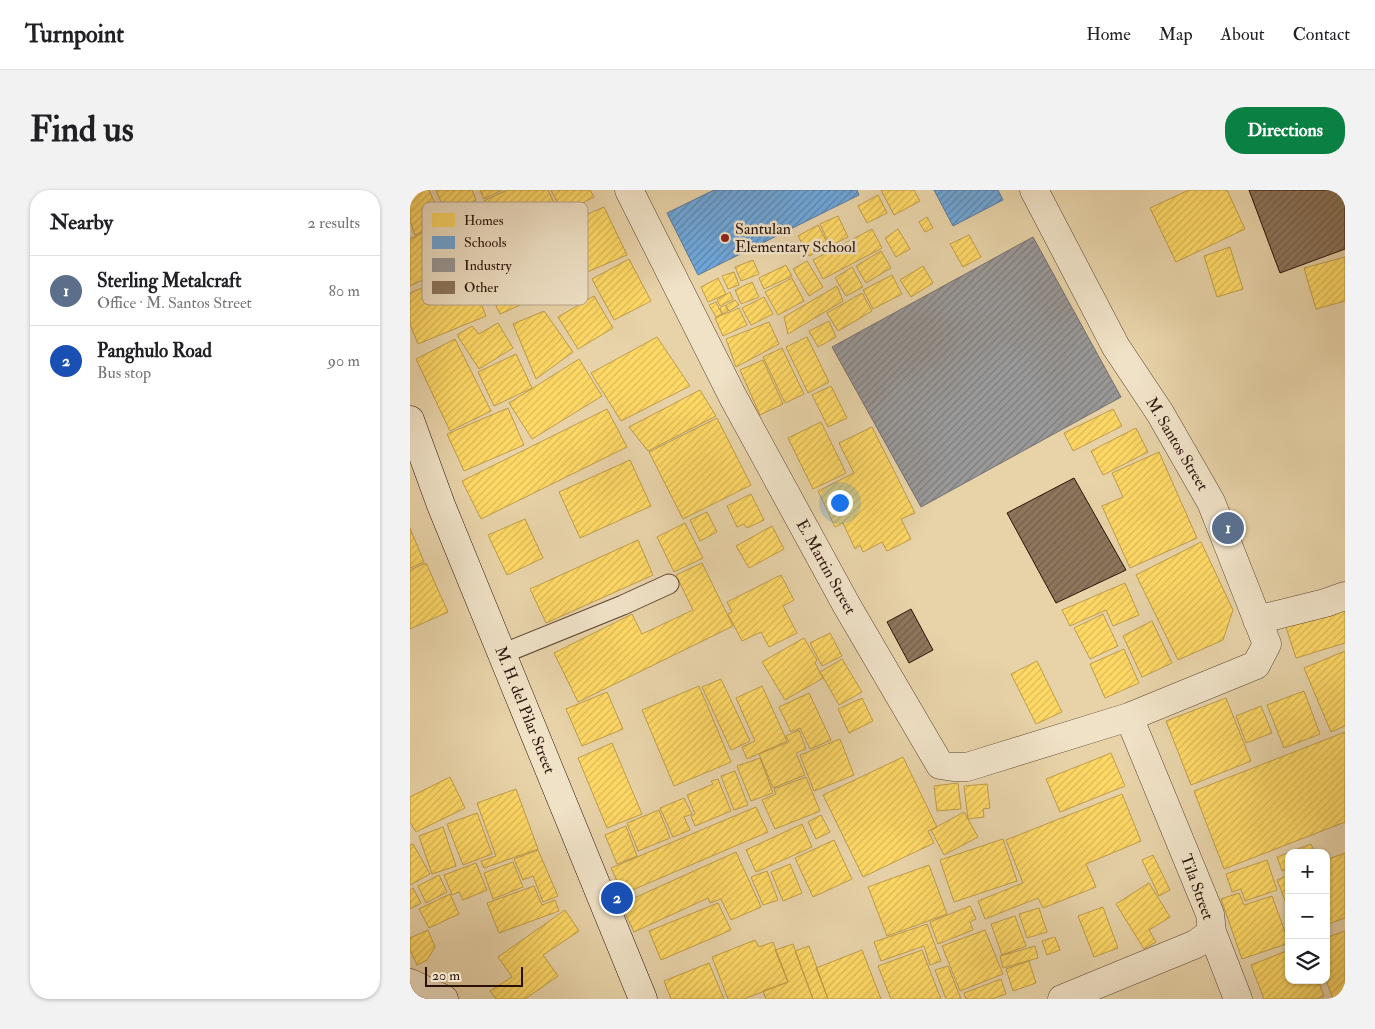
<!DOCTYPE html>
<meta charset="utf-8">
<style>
:root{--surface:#fff;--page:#f2f2f2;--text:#202124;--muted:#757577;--line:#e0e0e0;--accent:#0b8043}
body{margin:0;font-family:"IM FELL Double Pica",serif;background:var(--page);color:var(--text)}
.controls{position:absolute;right:15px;bottom:15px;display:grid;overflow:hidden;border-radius:10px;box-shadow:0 1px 4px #0004}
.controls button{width:45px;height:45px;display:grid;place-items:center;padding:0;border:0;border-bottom:1px solid var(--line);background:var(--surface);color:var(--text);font:25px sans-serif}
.scale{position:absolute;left:15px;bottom:12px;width:98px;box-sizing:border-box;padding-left:5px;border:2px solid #2a1209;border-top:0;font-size:14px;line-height:18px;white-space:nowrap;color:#2a1209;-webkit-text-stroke:4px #f0e2c7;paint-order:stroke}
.you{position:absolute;left:429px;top:312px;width:18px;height:18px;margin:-12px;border:4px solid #fff;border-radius:50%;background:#1a73e8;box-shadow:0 0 0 8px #1a73e833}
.badge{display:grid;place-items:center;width:32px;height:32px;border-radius:50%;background:var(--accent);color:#fff;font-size:16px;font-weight:700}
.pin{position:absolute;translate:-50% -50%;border:2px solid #fff;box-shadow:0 1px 5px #0006}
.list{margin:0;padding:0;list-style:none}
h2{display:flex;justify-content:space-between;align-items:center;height:65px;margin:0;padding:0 20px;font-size:21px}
h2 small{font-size:16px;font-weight:400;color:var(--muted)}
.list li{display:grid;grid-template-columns:32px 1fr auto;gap:15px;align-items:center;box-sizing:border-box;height:70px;padding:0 20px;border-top:1px solid var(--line)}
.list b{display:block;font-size:19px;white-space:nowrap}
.list p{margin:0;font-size:16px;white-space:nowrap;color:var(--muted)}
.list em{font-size:16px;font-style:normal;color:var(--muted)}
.icon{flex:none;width:28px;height:28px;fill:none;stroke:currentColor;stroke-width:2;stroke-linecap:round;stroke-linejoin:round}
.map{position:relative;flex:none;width:935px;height:809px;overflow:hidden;border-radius:20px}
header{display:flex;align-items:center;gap:30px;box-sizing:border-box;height:70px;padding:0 25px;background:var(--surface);border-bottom:1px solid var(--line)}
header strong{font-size:24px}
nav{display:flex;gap:28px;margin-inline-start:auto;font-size:18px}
.intro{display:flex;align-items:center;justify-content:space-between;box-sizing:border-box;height:120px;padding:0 30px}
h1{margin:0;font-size:35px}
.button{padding:12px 22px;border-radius:20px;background:var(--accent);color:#fff;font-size:18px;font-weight:700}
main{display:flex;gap:30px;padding:0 30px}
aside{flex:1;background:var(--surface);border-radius:20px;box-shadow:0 1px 4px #0004}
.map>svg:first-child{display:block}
.homes{fill:url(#homes-hatch);stroke:#bf9d4a}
.schools{fill:url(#schools-hatch);stroke:#5a7b9d}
.industry{fill:url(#industry-hatch);stroke:#78706e}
.building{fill:url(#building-hatch);stroke:#2a1209}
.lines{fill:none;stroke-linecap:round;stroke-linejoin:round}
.service-casing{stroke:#5a4231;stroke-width:21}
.minor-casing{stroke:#5a4231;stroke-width:29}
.secondary-casing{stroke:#2a1209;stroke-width:29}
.service{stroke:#f0e2c7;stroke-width:19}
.minor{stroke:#f0e2c7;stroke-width:28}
.secondary{stroke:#f0e2c7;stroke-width:28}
.poi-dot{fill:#8f2418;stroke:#f0e2c7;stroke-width:2}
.labels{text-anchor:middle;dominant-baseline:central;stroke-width:5;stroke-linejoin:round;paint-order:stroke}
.poi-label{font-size:16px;fill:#2a1209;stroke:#f0e2c7;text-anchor:start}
.street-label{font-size:16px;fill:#2a1209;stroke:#f0e2c7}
.key{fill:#f0e2c7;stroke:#b5a48e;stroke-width:1}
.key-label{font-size:14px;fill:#2a1209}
</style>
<header>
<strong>Turnpoint</strong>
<nav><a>Home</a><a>Map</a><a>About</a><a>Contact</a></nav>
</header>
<div class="intro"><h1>Find us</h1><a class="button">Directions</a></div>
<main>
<aside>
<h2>Nearby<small>2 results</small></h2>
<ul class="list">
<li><span class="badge" style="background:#5c6f8a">1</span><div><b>Sterling Metalcraft</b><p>Office · M. Santos Street</p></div><em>80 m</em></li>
<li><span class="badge" style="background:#1a4fb4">2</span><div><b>Panghulo Road</b><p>Bus stop</p></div><em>90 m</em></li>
</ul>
</aside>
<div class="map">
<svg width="935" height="809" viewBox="0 0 935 809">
<defs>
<pattern id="homes-hatch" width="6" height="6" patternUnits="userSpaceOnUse" patternTransform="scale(1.25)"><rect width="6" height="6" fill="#ffd966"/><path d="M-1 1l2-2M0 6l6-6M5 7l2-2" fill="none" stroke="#dbb957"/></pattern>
<pattern id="schools-hatch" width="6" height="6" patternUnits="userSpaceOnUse" patternTransform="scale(1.25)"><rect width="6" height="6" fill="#6fa8dc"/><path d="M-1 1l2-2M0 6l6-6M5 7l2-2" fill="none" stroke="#5b87b1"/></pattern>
<pattern id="industry-hatch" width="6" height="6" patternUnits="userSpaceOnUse" patternTransform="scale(1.25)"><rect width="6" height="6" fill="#999"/><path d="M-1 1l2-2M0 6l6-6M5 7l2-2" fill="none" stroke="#7d7b7b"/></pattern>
<pattern id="building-hatch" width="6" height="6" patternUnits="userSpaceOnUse" patternTransform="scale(1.25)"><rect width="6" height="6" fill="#8d765c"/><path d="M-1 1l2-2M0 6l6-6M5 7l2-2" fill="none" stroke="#735f4a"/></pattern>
</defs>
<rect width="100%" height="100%" fill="#e8d3a9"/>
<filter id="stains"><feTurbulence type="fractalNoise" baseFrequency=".004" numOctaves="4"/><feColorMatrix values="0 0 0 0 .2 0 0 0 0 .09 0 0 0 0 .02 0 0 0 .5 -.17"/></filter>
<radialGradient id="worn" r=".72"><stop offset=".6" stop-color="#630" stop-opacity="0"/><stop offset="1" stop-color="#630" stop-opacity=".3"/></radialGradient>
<path class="homes" d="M0,0H19L33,32L5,45L0,31Z
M26,0H62L66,10L36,24Z
M70,0H92L74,9Z
M97,0H138L150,26L94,53L74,11Z
M141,0H180L184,7L153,23Z
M471,0H504L510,11L484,25Z
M779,0H817L835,39L766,72L740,18Z
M468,5L477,23L457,33L448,16Z
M69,15L88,54L0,96V49Z
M194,17L217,65L123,105L100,58Z
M428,26L438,47L420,56L410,34Z
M517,27L523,38L515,42L509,32Z
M408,35L419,56L399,66L388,46Z
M462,39L472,58L413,89L403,70Z
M488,39L500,59L486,67L475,48Z
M559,45L571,67L553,77L540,54Z
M820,57L833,99L807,107L794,66Z
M471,61L481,78L456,93L446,76Z
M100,65L121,110L90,124L68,79Z
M935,67V111L906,119L894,78Z
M219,69L241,111L204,130L182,89Z
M343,70L349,84L331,91L325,77Z
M397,71L413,97L399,106L383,79Z
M376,75L382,86L354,99L349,88Z
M513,76L523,93L501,107L490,90Z
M442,77L453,97L436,106L425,88Z
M57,79L76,126L8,154L0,134V103Z
M324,82L329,95L318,99L312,86Z
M482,85L492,104L463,119L453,100Z
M308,88L316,104L298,112L291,97Z
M382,88L394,111L368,125L355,102Z
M342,92L349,107L331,114L325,100Z
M427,96L433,111L378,144L374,127Z
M320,102L323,109L310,116L307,110Z
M452,103L462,121L428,141L417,123Z
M184,106L203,138L168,159L148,127Z
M354,107L363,124L341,135L332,118Z
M325,110L329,115L319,121L316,115Z
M306,112L312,124L306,127L299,115Z
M315,115L318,121L312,124L310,118Z
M329,118L337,135L313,146L305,128Z
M134,121L163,162L126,189L103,134Z
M419,131L426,147L408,157L399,141Z
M359,132L369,154L326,177L316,149Z
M88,133L103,158L69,179L47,145L62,136L69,144Z
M247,147L280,196L211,231L181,183Z
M397,147L419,192L398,203L376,157Z
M45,149L81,221L40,241L6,169Z
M372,158L394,204L375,213L353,167Z
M106,164L122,198L84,216L68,182Z
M169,169L192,206L122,249L99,213Z
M353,170L373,214L350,225L330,180Z
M421,196L437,228L418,237L402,205Z
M290,200L306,226L238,261L219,237Z
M98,218L114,255L54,281L37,244Z
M197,219L217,257L71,329L52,291Z
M703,219L712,236L663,261L654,243Z
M307,228L341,295L273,329L239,262Z
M411,232L436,283L403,299L378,248Z
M462,237L505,323L491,329L501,349L477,361L472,352L453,362L450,355L445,359L433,333L425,337L408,301L444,283L429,253Z
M726,238L738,262L693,285L681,261Z
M749,262L787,348L720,378L692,316L713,307L702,283Z
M220,270L241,316L170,348L149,302Z
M341,304L354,330L337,338L334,334L327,337L317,316Z
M297,322L307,342L290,351L280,330Z
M115,329L133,368L97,385L78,345Z
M275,333L293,368L264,382L247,347Z
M362,336L374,359L339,378L326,356Z
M0,338L14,372L0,378Z
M228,350L243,385L136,433L120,399Z
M791,352L823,420L813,450L768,470L726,385Z
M16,373L38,422L0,439V380Z
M292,373L323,436L168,512L144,463L222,424L232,444L283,420L266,385Z
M371,385L384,410L373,416L387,443L359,457L351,442L332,451L318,424L322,422L317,412Z
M715,393L729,425L703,436L696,420L660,436L652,420Z
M935,408V453L886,468L873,428Z
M693,424L708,456L680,469L664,438Z
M742,431L762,473L732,487L713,446Z
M420,443L432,466L412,476L400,453Z
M394,448L407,470L405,473L413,488L375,510L352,472Z
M714,459L729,493L695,508L680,474Z
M935,461V536L921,542L894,478Z
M432,469L452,502L429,515L410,482Z
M627,471L652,522L626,534L601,484Z
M311,489L340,551L321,560L292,497Z
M289,496L321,572L264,596L232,520Z
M352,496L377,551L337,569L332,557L345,551L326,508Z
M894,501L910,544L874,558L857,515Z
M197,502L213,539L172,556L156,519Z
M399,503L421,550L400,559L390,538L381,542L369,517Z
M452,508L463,531L439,543L428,519Z
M816,508L841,571L781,595L756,531Z
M851,516L862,543L836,553L826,526Z
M389,540L396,559L386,563L395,585L363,598L349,564L379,552L376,546Z
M935,542V632L814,679L784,601Z
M430,549L444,585L404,601L390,565Z
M202,553L232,624L197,638L168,568Z
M701,563L715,596L650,622L636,589Z
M493,567L527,637L518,641L524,653L453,687L413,605Z
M350,568L363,603L341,611L327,576Z
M325,581L338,615L324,620L311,586Z
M40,587L55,618L6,642L0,632V607Z
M396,587L410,621L365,639L352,610L366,604L364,599Z
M308,589L321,621L285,636L281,626L285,624L277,605L303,594L301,591Z
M548,593L551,619L527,621L524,596Z
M577,594L580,618L573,619L574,627L558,629L554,596Z
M106,599L128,659L74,678L71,671L86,666L67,613Z
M712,604L731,651L676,674L686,697L633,718L628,708L575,729L568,711L613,693L596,650Z
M274,608L282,624L274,627L280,640L263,647L250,618Z
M346,617L358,642L213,704L201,678Z
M249,620L260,648L228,661L217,633Z
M554,622L568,647L534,665L521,640Z
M67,623L82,664L53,675L37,634Z
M411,625L420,642L406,649L398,632Z
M392,634L402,657L346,682L336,660Z
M216,636L227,666L207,674L195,645Z
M33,637L46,676L22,684L9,646Z
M593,649L607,691L544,712L530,670Z
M424,650L442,689L403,707L385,668Z
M3,654L20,684L0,695V655Z
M901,654L905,663H879V679L872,681L867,667Z
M128,660L148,706L133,712L123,686L113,690L104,669Z
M326,662L351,717L321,730L311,709L300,713L298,708L224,742L211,714Z
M935,663V728L916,735V670Z
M743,665L760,700L749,706L732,670Z
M857,670L867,700L835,711L831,699L822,702L816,684Z
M103,672L113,697L83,709L74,683Z
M66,673L77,700L53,710L49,702L42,705L34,685Z
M380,674L392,703L373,711L361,682Z
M519,675L537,724L477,746L458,697Z
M357,681L368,710L353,715L341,687Z
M29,685L37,702L16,713L8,696Z
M879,685V720L867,690Z
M739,693L760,727L739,740L746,752L734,759L706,714Z
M124,696L132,715L145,710L149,721L89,743L77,713Z
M3,698L11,713L0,719V700Z
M829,703L834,715L862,706L879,753L832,769L811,709Z
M40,704L49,724L19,738L9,719Z
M308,713L321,740L251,770L239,741Z
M560,716L566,729L560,732L563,740L528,754L520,732Z
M693,717L708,758L684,767L668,726Z
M629,718L637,742L617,748L609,724Z
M155,720L169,741L133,765L148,786L115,809H86L80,801L102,787L88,767Z
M605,726L616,756L592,765L581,734Z
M517,734L531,771L520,775L514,756L471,771L464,752Z
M18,740L25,757L17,770L7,775L0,760V748Z
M575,740L593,784L550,801L532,756Z
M935,741V809H923L916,790V748Z
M645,747L650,760L637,765L632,751Z
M345,750L349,757L363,752L378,792L334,809H318L302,767Z
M383,754L403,809H356L353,801L378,792L365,760Z
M399,756L418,809H403L385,761Z
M625,756L628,768L593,778L590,766Z
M452,760L471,809H418L406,778Z
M512,760L531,809H481L468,776Z
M879,760V790H908L914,806L907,809H854L841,775Z
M619,771L626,793L603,801L596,779Z
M299,773L314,809H261L254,791Z
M538,776L551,809H536L525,780Z
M591,789L596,804L582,809H556L554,803Z"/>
<path class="schools" d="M304,0H447L449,5L288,85L257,23Z
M524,0H588L593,10L543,36Z"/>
<path class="industry" d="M623,47L711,207L511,317L422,157Z"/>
<path class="building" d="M839,0H935V59L870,83Z
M664,288L716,380L646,413L597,323Z
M501,419L523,460L499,473L477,432Z"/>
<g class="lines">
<g class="service-casing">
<path id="service" d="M92,464L213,415L259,394"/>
</g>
<g class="minor-casing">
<path id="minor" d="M219,0L323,207L437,416L530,575L543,577H557L719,527L846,475L857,454L801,312L750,223L706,157L624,0
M847,430L915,413L935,406
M719,527L800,724L802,742L828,809
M652,809L786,754L802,742"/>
</g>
<g class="secondary-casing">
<path id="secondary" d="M0,230L31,315L233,809
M0,793L34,809"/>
</g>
<use href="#service" class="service"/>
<use href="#minor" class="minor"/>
<use href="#secondary" class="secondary"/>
</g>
<circle class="poi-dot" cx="315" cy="48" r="5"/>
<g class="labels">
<g class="poi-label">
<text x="325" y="39">Santulan<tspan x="325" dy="18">Elementary School</tspan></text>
</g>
<g class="street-label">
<text transform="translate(767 254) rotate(59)">M. Santos Street</text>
<text transform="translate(416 377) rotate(61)">E. Martin Street</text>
<text transform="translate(115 520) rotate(68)">M. H. del Pilar Street</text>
<text transform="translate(787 697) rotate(70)">Tila Street</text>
</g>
</g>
<rect x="12" y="12" width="166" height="103" rx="8" class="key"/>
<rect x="22" y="23" width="23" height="14" fill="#ffd966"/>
<rect x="22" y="46" width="23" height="13" fill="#6fa8dc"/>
<rect x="22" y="68" width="23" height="14" fill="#999"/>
<rect x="22" y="91" width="23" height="13" fill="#8d765c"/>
<g class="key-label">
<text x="54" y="35">Homes</text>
<text x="54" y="57">Schools</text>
<text x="54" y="80">Industry</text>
<text x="54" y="102">Other</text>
</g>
<rect width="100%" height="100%" filter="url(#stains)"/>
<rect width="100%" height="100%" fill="url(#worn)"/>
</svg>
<div class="controls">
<button>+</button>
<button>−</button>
<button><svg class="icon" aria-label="layers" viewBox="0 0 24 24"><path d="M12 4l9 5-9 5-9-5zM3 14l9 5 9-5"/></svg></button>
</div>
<div class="scale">20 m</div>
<div class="you"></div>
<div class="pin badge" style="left:818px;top:338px;background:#5c6f8a">1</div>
<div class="pin badge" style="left:207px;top:708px;background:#1a4fb4">2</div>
</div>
</main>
